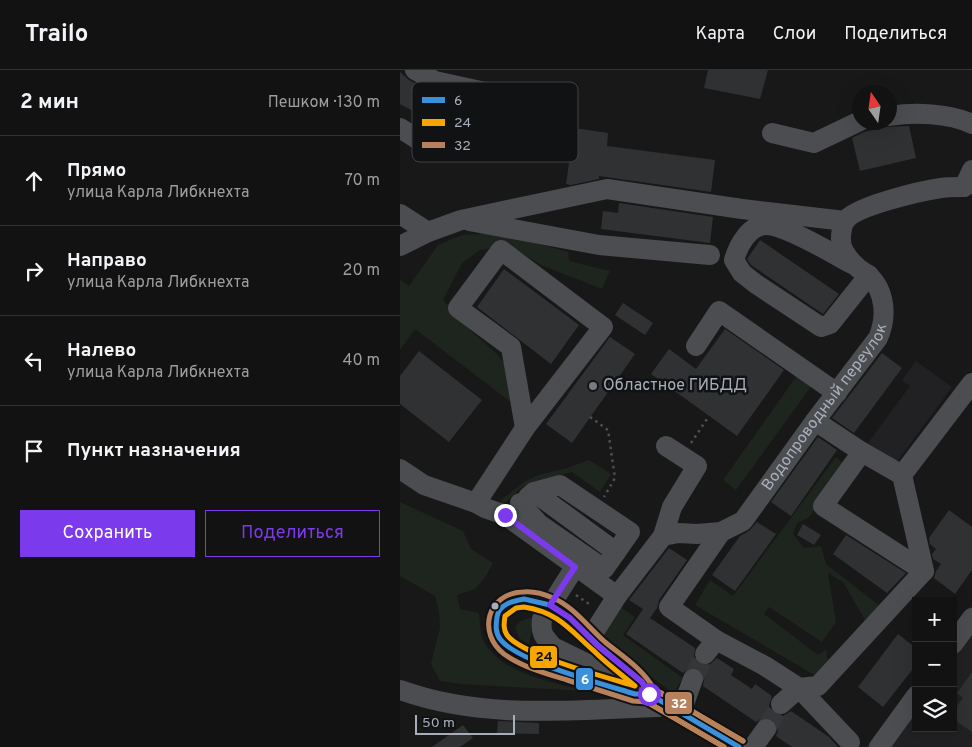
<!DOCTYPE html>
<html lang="ru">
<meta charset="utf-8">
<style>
:root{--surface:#121212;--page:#1b1b1b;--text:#f1f3f6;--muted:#9c9e9f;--line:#313232;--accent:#7c3aed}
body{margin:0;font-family:Overpass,sans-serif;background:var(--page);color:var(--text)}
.controls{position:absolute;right:15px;bottom:15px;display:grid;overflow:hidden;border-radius:0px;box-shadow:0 5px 20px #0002}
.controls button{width:45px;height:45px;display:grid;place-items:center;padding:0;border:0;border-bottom:1px solid var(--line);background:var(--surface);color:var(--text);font:25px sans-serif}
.compass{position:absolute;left:452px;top:15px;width:45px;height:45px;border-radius:50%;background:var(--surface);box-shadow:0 5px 20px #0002;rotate:347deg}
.scale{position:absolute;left:15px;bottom:12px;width:100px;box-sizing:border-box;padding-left:5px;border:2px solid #a8aeb9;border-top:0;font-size:14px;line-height:18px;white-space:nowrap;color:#a8aeb9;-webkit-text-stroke:4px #111214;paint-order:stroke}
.stop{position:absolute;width:15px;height:15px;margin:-11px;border:4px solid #7c3aed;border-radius:50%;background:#fff}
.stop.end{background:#7c3aed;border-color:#fff;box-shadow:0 1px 5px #0008}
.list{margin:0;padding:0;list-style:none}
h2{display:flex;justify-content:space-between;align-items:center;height:65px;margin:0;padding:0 20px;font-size:21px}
h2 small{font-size:16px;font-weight:400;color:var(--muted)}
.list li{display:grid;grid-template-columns:32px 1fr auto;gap:15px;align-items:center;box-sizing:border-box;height:90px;padding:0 20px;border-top:1px solid var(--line)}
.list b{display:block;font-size:19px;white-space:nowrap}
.list p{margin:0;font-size:16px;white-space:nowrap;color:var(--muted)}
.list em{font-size:16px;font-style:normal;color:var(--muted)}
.actions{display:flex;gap:10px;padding:15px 20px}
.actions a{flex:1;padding:11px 0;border:1px solid var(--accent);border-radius:0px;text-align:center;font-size:18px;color:var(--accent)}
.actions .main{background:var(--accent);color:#fff}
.icon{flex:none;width:28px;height:28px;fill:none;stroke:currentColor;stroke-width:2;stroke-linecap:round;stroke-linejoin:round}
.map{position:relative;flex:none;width:572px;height:677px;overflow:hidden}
header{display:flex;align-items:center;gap:30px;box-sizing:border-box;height:70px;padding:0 25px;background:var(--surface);border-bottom:1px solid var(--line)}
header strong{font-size:24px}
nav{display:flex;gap:28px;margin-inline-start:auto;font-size:18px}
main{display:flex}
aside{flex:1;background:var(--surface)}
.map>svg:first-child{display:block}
.built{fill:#212124}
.green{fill:#1d251e}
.building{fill:#303132}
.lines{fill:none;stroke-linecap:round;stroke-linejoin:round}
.minor-tunnel{stroke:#353638;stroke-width:20;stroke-dasharray:20 10;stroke-linecap:butt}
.path{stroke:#4e4f52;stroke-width:2.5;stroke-dasharray:2.5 4;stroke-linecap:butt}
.minor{stroke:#4b4d51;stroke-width:20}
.bus-1-casing{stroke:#111214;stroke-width:9}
.bus-2-casing{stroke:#111214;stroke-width:9}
.bus-3-casing{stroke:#111214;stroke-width:9}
.bus-1{stroke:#3a90db;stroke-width:5}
.bus-2{stroke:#f7a600;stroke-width:5}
.bus-3{stroke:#b6815c;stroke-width:5}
.route{stroke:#7c3aed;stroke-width:6}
.poi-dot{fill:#767a81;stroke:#111214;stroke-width:2}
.bus-dot{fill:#a8aeb9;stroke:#111214;stroke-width:2}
.labels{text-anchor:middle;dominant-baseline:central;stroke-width:5;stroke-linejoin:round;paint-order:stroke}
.poi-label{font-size:16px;fill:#a8aeb9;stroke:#111214;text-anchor:start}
.street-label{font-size:16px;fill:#a8aeb9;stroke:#111214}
.key{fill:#111214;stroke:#3e4146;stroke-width:1}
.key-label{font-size:14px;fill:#a8aeb9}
.line-badge{stroke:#111214;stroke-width:2}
.badge-label{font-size:14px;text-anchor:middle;font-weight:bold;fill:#fff}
.pale-badge-label{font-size:14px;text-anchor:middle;font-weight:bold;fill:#111}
</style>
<header>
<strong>Trailo</strong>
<nav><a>Карта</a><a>Слои</a><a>Поделиться</a></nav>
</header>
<main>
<aside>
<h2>2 мин<small>Пешком · 130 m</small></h2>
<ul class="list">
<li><svg class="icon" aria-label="ahead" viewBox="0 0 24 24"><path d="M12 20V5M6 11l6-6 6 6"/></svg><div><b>Прямо</b><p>улица Карла Либкнехта</p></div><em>70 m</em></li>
<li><svg class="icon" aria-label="right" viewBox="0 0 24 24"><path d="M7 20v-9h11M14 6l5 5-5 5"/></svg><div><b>Направо</b><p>улица Карла Либкнехта</p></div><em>20 m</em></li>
<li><svg class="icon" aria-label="left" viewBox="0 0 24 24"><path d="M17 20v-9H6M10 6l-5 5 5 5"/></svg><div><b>Налево</b><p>улица Карла Либкнехта</p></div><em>40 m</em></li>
<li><svg class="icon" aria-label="arrive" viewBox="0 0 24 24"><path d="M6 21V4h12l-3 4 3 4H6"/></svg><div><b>Пункт назначения</b></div></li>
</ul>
<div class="actions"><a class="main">Сохранить</a><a>Поделиться</a></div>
</aside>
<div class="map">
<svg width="572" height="677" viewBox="0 0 572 677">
<rect width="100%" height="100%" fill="#181818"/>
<path class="built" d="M516,291L552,317L496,393L468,373L510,316L502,310Z
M572,534V677H466L516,609V658H553V559Z"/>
<path class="green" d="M101,163L168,182L169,191L210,201L202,219L141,195L109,175L80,180L62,193L43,230L72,262L97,284L111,301L112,333L15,259L0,280V210L9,216L38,175L62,165Z
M398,304L413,314L336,420L323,410Z
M436,387L444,394L417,437L408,448L397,453L393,464L404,478L421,476L426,494L485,540L468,555L443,512L428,503L436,552L422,572L369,537L364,544L418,585L426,580L428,592L416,606L295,535L310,510L333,526Z
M189,390L211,404L200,422L172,402L131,412L121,418L103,435L100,431L124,412L138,405L164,399Z
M0,432L63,461L71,479L93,493L86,506L75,519L57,525L60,539L79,543C80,551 80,563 83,570C100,604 152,612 185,621L61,614L40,611L31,594L40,558L39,541L35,526L0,506Z
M219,536L235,547L223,565L283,608L273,623L206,574L202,563Z
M129,548L134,549L129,574L120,569L115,558L119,552Z"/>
<path class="building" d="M308,0H368L360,29L304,18Z
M0,2L9,10L32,23L97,37L93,59L22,46L0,34Z
M509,56L516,88L460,101L452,68L464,62L486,57Z
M174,58L208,63L207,76L315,90L311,122L199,106V109L171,115L166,114Z
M219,133L313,147L310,173L201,159L203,141L218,143Z
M360,170L439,224L423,244L351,195L347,189Z
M104,199L179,255L151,294L77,237Z
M223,233L253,253L245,265L215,245Z
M325,259L384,300L337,366L251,304L269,279L296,299Z
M210,267L235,284L172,373L146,354Z
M19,281L82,330L49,372L0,334V306Z
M482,283L502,298L454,363L432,348Z
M418,367L437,380L391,446L371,432Z
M549,440L572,457V500L555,524L534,508L536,501L541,494L533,489L532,484L536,479L530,474L529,468Z
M357,452L376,464L335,521L312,505L340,466L349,461Z
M403,454L421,465L414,475L397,465Z
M446,465L506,503L487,523L433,484Z
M269,478L287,490L259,530L257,538L250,548L295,578L294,588L298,594L304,596L309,595L317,588L334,599L331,605L352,619L355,614L372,626L369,636L372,642L377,645L383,646L391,641L429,667L438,677H392L376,666L378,661L377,655L373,649L367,647L362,648L356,652L303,616L305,606L302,602L297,598L290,597L283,603L226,564L243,539L229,530Z
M498,564L516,578V595L483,637L458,617Z
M572,602V662L553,649V641L563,628L557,623Z
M98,651L139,653V664L97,663Z
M63,655L73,668L60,677H32Z"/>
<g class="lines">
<path class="minor-tunnel" d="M293,609L305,584
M366,659L381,634"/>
<path class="path" d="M190,347L208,360L215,408L204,427
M291,373L309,346
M176,525L192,536"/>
<g class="minor">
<path d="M490,46C514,42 549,43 572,54"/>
<path d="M0,58L28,76L77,77L107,72L117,29L35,11L15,0"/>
<path d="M372,63L414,73L460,51"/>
<path d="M564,117L572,100"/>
<path d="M0,144L28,162"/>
<path d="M69,151L199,175L310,185"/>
<path d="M0,176L28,162L61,150L207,119L342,139L445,151"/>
<path d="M452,194C433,184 386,155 366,155C349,155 338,176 334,190L342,203L356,214L421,257L430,254L469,205"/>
<path d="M296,276L319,241L437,323"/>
<path d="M462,382L423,436L524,501"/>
<path d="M0,399L24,415L76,433L85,438L105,445L217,526"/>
<path d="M502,405L572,313"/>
<path d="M128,427L134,422L216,482"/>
<path d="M76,433L125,358L203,257L101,180L58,238L111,277L125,358"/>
<path d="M120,433L139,454L204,499L230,462L160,415L134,422"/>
<path d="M321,462L269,537L316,570L365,596L399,618L450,672"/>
<path d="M263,466L272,437L297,396L266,376"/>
<path d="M175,497L142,549C140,563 144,567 153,577L249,624L339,677"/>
<path d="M124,529C133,530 142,531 150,535C169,544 183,561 198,576C215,592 237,603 249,624H235C206,615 117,592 101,570C96,563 95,555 97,548C100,535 113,532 124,529Z"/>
<path id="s1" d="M191,567L217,526L263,466L278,463L297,464L321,462L343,451L415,351L478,268C487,248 486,221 468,205C464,201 459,200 456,196C451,192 444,183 442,177C440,170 441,157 445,151C455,136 521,121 541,118C548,117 556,117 564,117"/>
<path d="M553,574L572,548"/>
<path d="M305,584L316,570"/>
<path d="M0,620C82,650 173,640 259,637"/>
<path d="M381,634L399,618L418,616L524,501L502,405L462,382L415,351"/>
<path d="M281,642L293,609"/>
<path d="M353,677L366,659"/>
<path d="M479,677L516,626"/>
</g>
<g class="bus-1-casing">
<path id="bus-1" d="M124,529L150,535L170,548L199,576L242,612L249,624H235C206,615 117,592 100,569C95,562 96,555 97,547C99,534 113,531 124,529Z
M249,624L339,677"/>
</g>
<g class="bus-2-casing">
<path id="bus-2" d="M124,537C158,542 170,560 194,581C207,594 222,605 235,616C209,608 121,585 107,565C103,559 104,553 105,546L116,538Z
M254,619L343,671
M247,632L324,677"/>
</g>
<g class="bus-3-casing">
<path id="bus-3" d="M324,677L247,632L233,631C211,624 189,617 167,610C147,604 122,597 104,584C77,563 87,523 123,522C132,521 144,524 153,528C174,537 188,557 205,572C222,586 243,599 254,619L343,671"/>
</g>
<use href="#bus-1" class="bus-1"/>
<use href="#bus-2" class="bus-2"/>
<use href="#bus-3" class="bus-3"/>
</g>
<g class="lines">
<path class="route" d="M105,445L175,497L150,535L170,548L198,576L242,612L249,624"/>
</g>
<circle class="poi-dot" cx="193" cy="316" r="5"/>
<circle class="bus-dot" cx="95" cy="536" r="4.5"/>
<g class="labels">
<g class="poi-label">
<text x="203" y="316">Областное ГИБДД</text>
</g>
<g class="street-label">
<text stroke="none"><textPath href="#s1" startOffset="348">Водопроводный переулок</textPath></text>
</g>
</g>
<rect x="12" y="12" width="166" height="80" rx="8" class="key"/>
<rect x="22" y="27" width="23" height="6" fill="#3a90db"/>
<rect x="22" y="49" width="23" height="7" fill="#f7a600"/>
<rect x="22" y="72" width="23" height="6" fill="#b6815c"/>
<g class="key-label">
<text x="54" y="35">6</text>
<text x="54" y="57">24</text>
<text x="54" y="80">32</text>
</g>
<g class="line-badge">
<rect x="129" y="575" width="29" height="24" rx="5" fill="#f7a600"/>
<rect x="175" y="597" width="19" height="24" rx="5" fill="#3a90db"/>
<rect x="264" y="621" width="29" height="24" rx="5" fill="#b6815c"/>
</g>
<g class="badge-label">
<text x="185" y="614">6</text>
<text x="279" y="638">32</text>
</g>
<g class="pale-badge-label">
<text x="144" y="591">24</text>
</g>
</svg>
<div class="controls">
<button>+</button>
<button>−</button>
<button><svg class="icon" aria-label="layers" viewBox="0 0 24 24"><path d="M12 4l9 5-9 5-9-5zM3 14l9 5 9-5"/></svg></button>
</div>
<svg class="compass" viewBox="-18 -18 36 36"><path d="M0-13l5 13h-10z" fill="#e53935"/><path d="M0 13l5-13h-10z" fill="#9c9e9f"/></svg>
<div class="scale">50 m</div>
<div class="stop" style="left:249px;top:624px"></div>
<div class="stop end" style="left:105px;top:445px"></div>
</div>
</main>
